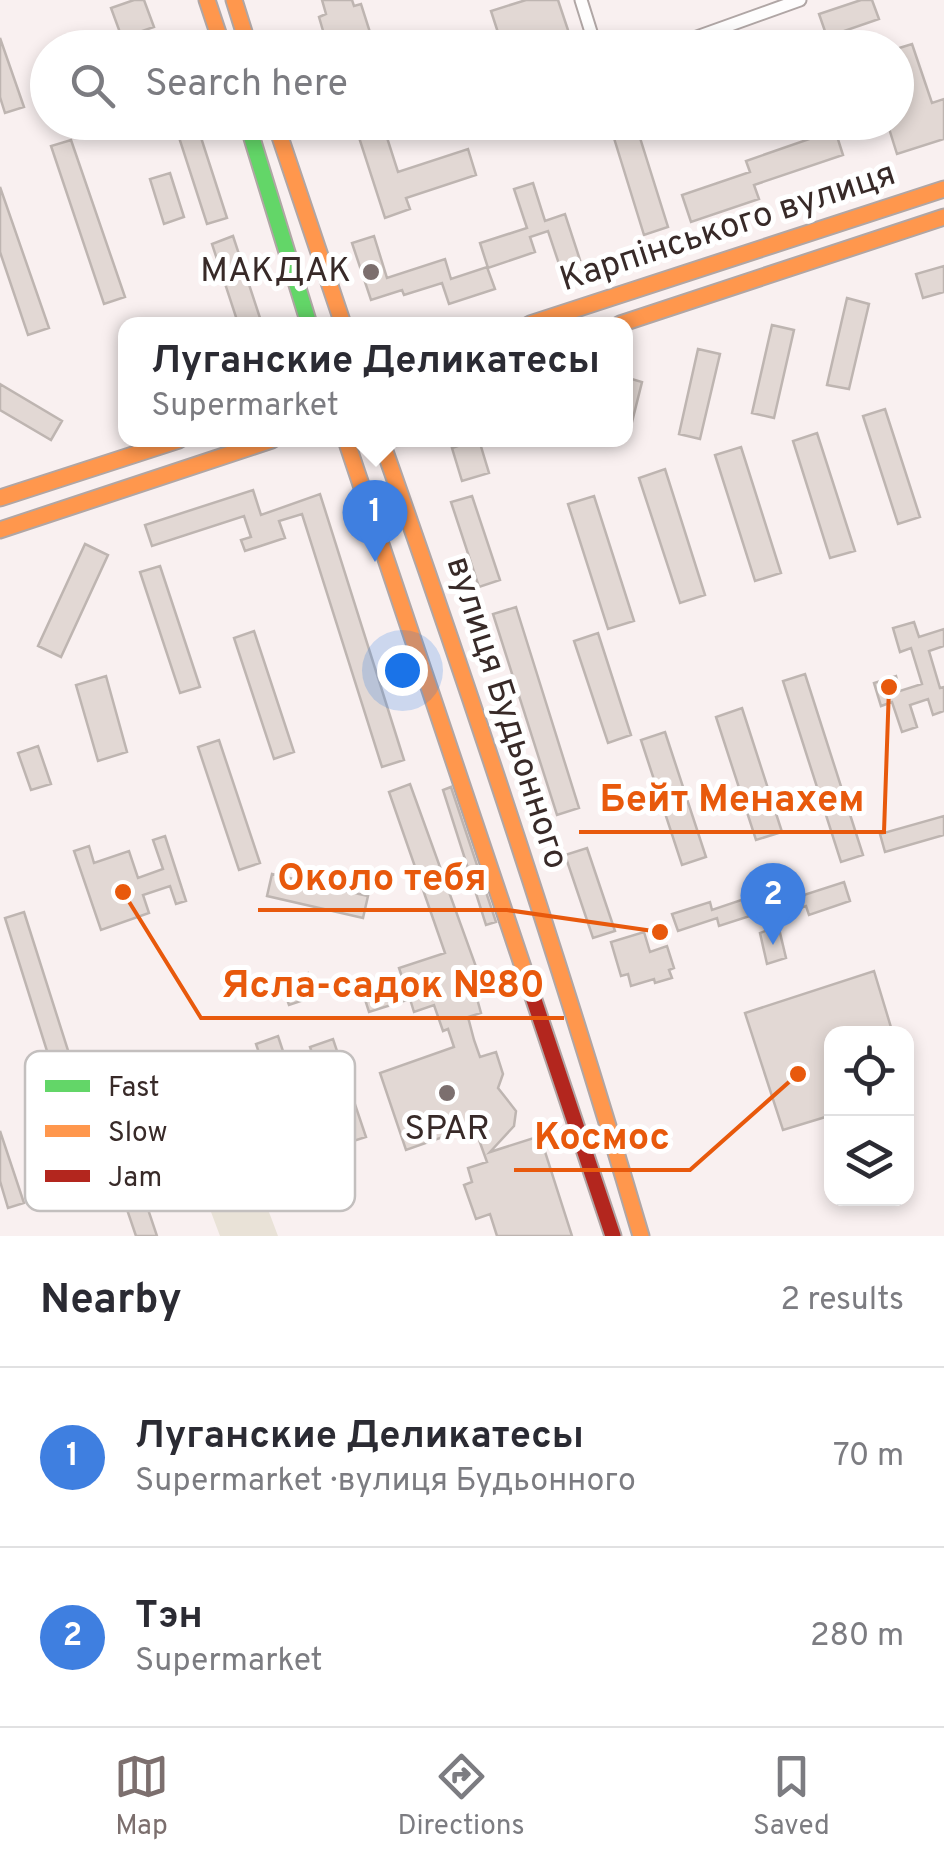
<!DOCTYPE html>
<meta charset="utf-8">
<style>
:root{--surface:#fff;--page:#f2f2f3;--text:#2b2b33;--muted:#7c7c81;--line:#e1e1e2;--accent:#7c6f6e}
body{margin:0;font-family:Overpass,sans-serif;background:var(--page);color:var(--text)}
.controls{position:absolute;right:30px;bottom:30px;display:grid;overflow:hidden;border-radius:20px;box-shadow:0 5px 15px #0003}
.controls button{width:90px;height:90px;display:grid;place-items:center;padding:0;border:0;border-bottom:2px solid var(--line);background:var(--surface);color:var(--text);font:50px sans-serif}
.you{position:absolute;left:402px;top:670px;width:35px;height:35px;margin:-25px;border:8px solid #fff;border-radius:50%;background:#1a73e8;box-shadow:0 0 0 15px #1a73e833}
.badge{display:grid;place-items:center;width:65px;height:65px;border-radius:50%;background:var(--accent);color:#fff;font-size:32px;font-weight:700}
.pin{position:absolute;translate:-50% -82px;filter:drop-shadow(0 2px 5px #0008)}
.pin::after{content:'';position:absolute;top:52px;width:35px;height:30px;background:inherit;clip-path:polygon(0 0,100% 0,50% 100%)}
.popup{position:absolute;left:118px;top:317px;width:515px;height:130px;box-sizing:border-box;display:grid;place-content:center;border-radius:20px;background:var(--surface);filter:drop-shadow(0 2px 8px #0005);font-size:32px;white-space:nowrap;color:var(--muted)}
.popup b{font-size:38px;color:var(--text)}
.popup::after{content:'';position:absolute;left:50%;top:100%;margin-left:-20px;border:20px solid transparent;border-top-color:var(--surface)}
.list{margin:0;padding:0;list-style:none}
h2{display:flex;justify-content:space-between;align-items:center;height:130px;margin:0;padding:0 40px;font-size:42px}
h2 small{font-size:32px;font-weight:400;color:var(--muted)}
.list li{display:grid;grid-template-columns:65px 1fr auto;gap:30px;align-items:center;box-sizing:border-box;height:180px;padding:0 40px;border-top:2px solid var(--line)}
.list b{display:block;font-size:38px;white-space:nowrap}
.list p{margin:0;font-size:32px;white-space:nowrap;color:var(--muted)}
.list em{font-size:32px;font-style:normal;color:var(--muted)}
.icon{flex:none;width:55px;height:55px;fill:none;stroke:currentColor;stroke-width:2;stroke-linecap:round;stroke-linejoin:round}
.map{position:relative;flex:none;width:944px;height:1236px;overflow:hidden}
.search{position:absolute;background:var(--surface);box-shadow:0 5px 15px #0003;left:30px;right:30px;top:30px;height:110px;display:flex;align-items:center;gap:25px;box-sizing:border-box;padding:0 35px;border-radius:55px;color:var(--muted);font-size:38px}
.sheet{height:490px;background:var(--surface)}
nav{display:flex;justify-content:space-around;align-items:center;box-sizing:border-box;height:140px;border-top:2px solid var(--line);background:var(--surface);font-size:28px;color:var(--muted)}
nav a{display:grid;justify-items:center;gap:5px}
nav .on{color:var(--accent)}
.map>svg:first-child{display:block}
.green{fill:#e9e2d7}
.building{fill:#e2d8d4;stroke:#beb5b1;stroke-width:2.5}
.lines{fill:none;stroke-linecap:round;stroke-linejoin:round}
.street-casing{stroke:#b0a6a5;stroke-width:15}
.fast-casing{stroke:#b0a6a5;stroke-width:19}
.slow-casing{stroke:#b0a6a5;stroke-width:19}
.jam-casing{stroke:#b0a6a5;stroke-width:19}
.street{stroke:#fefdfd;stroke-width:11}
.fast{stroke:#63d668;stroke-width:15}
.slow{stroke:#ff974d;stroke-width:15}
.jam{stroke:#b3261e;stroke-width:15}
.poi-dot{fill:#7c6f6e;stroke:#fff;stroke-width:4}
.labels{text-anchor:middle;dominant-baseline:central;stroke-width:10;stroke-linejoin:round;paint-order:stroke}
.street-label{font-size:35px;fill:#382a28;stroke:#fff}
.poi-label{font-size:35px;fill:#382a28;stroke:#fff;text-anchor:end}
.key{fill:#fff;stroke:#c3bfbe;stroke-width:2.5}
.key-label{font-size:28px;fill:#382a28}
.leader{fill:none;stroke:#e8590c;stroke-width:4}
.callout-dot{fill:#e8590c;stroke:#fff;stroke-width:4}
.callout-label{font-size:38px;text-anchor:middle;font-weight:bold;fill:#e8590c;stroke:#fff;stroke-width:10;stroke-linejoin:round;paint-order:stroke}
</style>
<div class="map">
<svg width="944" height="1236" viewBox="0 0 944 1236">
<rect width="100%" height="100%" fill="#f9f0f0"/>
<path class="green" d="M231,1111L278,1236H220L180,1129Z"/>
<path class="building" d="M134,0H144L154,27L122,38L111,8Z
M322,0H352L354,6L361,4L375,48H311L326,41L319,17L326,14Z
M526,0H558L574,48H503L491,11Z
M861,0H872L879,19L827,37L819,14Z
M0,38L24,107L5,113L0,97Z
M912,44L932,103L944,99V139L897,154L887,122H896V49Z
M174,122H196L227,218L207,224Z
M354,122H382L398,172L468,149L476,175L406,198L410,209L385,218Z
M609,122H635L668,227L644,235Z
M835,130L843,155L754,185L759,199L691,222L682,195L750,172L746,161Z
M71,140L125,297L104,304L51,146Z
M170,173L184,217L164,224L150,179Z
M533,183L545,221L565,214L580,260L560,267L548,231L530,237L535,252L488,268L480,243L527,228L514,189Z
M0,187L49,328L28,335L0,252Z
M233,236L262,324H220L236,317L212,244Z
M374,236L387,278L445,259L451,279L487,267L495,289L449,304L442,283L404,295L402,290L371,300L352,243Z
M944,266V292L923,298L916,274Z
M847,298L869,304L849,389L827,385Z
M772,325L794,330L774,418L752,413Z
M698,349L720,354L700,439L679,434Z
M625,377L642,382L628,438H625Z
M0,384L62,421L51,440L0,410Z
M885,409L920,517L898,524L863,416Z
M817,433L855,551L830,558L793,441Z
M460,440L471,442L479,440L489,473L462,481L452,448L461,445Z
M741,447L781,573L755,581L715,455Z
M665,469L705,595L680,603L639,478Z
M253,490L261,515L320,494L404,760L382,767L302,514L279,521L285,538L245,551L241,540L251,537L244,516L152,546L145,525Z
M472,496L500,580L479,587L451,502Z
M594,496L634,621L608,629L568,504Z
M85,544L108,555L61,657L38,646Z
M160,566L200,687L180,693L140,572Z
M516,607L579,808L557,815L493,614Z
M914,622L919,637L944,629V646L929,651L940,688L944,687V711L933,715L928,699L910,705L917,727L902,732L892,702L881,706L874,683L896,676L900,691L922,684L911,648L900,652L893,628Z
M254,631L294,752L274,759L234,638Z
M598,633L631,735L608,743L574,641Z
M805,674L863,855L841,862L783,681Z
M106,676L127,752L98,761L76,685Z
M742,708L782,832L756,840L716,717Z
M665,732L706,857L682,865L641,740Z
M219,740L260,863L239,870L198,747Z
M38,746L51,784L31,790L18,753Z
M410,784L479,975L471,977L481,1013L468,1017L474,1040L480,1057L496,1052L503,1074L498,1088L516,1111L514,1126L490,1152L540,1136L572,1236H497L490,1214L476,1219L464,1185L472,1182L468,1168L487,1162L474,1126L406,1150L380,1073L454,1047L448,1029L443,1031L434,1005L414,1012L410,999L369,1012L362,990L402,977L399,968L445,953L389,792Z
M451,787L496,922L486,925L443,790Z
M944,816V835L885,852L880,834Z
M165,836L186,901L176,904L170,886L143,895L149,913L101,930L74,851L89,846L94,863L129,851L138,878L163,869L153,840Z
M587,848L615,931L593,938L565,855Z
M272,874L368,896L363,918L267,896Z
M844,882L850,901L809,915L806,906L776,916L786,958L767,964L760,933L768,930L762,912L719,926L717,918L678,931L672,914L710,902L712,910L753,896L755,902L798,888L801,896Z
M24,912L72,1063L53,1070L5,918Z
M644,932L650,952L667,946L674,968L669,970L672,978L655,983L654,979L631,986L628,974L621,976L611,942Z
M874,971L893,1034H832V1115L783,1130L745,1013Z
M308,973L316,996L289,1005L281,982Z
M278,1036L297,1094L323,1085L310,1047L333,1039L366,1137L341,1145L328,1106L307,1113L327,1174L302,1182L256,1044Z
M130,1076L136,1096L44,1124L38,1103Z
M120,1126L157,1236H136L101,1133Z
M0,1131L24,1203L8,1208L0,1181Z"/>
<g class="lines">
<g class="street-casing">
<path id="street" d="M581,0L596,48
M666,48L800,0"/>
</g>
<g class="fast-casing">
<path id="fast" d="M247,122L309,324"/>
</g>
<g class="slow-casing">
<path id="slow" d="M207,0L223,48
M234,0L249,48
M275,122L343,324
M530,324L944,189
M620,324L944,217
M346,440L528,982
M381,440C474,703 562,968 641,1236
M0,498L179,440
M0,530L272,440"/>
</g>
<g class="jam-casing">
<path id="jam" d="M528,982L613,1236"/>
</g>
<use href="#street" class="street"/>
<use href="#fast" class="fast"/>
<use href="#slow" class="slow"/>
<use href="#jam" class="jam"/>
</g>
<g class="poi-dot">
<circle cx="371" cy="272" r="10"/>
<circle cx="447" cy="1093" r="10"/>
</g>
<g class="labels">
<g class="street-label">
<text transform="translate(728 228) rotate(-18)">Карпінського вулиця</text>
<text transform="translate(506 713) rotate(72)">вулиця Будьонного</text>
</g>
<g class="poi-label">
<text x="351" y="272">МАКДАК</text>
<text x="447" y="1130" text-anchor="middle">SPAR</text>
</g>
</g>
<rect x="25" y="1051" width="330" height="160" rx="15" class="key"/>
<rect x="45" y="1080" width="45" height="12" fill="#63d668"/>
<rect x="45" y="1125" width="45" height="12" fill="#ff974d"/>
<rect x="45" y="1170" width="45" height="12" fill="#b3261e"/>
<g class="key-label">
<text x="108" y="1096">Fast</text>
<text x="108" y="1141">Slow</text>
<text x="108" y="1186">Jam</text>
</g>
<path class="leader" d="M889 687L884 832H579M660 932L507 910H258M123 892L201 1018H564M798 1074L690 1170H514"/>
<g class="callout-dot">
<circle cx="889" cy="687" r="10"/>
<circle cx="660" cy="932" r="10"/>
<circle cx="123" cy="892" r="10"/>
<circle cx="798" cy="1074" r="10"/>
</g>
<g class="callout-label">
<text x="732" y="811">Бейт Менахем</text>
<text x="382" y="890">Около тебя</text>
<text x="383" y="997">Ясла-садок №80</text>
<text x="602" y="1149">Космос</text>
</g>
</svg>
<div class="controls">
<button><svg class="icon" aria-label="locate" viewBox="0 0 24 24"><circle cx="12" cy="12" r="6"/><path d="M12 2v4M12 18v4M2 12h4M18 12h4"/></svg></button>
<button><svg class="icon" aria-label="layers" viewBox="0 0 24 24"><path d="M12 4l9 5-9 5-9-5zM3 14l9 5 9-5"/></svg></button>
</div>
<div class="you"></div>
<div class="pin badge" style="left:375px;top:562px;background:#3f7fe0">1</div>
<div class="popup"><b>Луганские Деликатесы</b>Supermarket</div>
<div class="pin badge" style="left:773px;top:945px;background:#3f7fe0">2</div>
<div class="search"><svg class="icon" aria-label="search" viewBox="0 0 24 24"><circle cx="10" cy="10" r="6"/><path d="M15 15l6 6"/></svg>Search here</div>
</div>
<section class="sheet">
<h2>Nearby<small>2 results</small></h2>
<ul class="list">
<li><span class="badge" style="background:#3f7fe0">1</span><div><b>Луганские Деликатесы</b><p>Supermarket · вулиця Будьонного</p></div><em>70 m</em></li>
<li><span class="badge" style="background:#3f7fe0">2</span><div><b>Тэн</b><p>Supermarket</p></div><em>280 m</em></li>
</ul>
</section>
<nav>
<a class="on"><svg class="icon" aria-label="map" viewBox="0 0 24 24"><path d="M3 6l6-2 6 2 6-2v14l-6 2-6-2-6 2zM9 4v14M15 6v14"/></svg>Map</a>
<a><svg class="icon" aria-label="directions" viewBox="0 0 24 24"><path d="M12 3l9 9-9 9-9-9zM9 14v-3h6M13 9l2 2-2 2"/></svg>Directions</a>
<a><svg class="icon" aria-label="saved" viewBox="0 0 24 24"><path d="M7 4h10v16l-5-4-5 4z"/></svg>Saved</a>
</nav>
